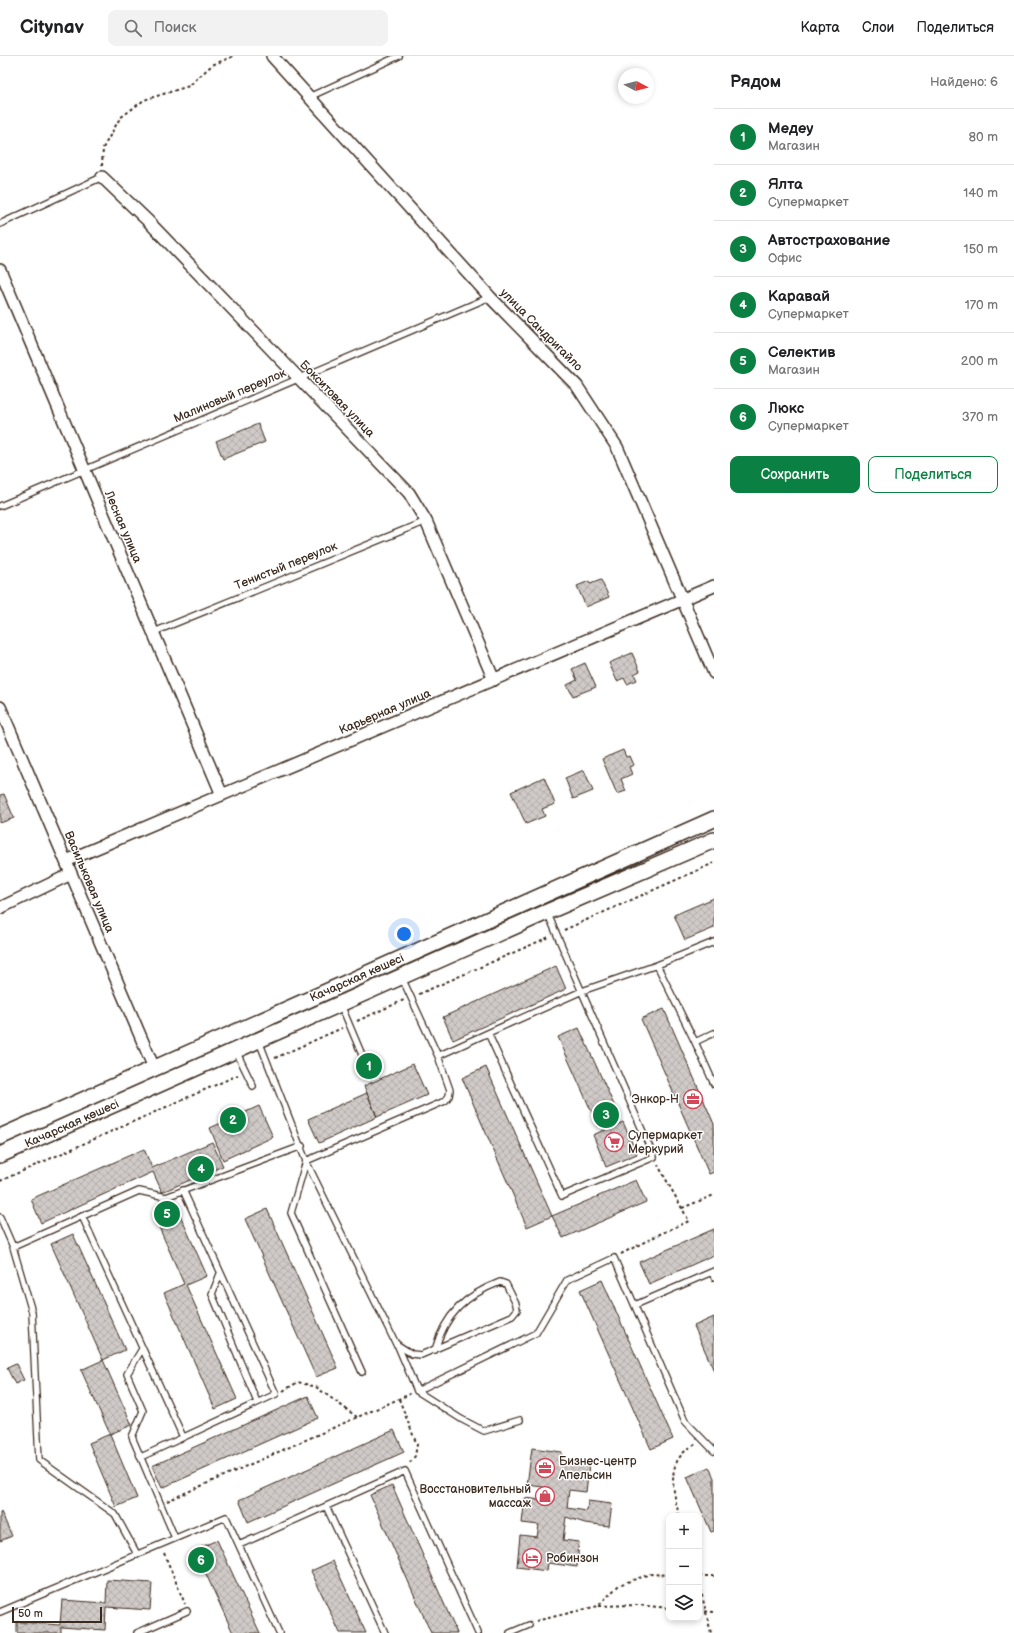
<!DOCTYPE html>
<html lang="ru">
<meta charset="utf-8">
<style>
:root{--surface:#fff;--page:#f2f2f2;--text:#202124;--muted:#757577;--line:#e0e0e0;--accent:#0b8043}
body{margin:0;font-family:"Balsamiq Sans",sans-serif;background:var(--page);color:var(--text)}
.controls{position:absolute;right:12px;bottom:12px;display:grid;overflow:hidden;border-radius:8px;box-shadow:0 2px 6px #0003}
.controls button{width:36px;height:36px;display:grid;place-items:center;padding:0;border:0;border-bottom:1px solid var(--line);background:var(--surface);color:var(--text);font:20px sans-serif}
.compass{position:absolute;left:618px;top:12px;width:36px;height:36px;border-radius:50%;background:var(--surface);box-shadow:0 2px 6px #0003;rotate:97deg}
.scale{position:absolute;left:12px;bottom:10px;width:90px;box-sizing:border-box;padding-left:4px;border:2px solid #3b2a1e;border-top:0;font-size:11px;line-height:14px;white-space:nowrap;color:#3b2a1e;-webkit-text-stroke:3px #fff;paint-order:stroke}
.you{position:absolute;left:404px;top:878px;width:14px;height:14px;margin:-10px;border:3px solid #fff;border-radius:50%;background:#1a73e8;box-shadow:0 0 0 6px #1a73e833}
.badge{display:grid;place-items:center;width:26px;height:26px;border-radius:50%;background:var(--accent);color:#fff;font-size:13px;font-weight:700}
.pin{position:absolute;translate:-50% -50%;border:2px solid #fff;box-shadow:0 1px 4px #0006}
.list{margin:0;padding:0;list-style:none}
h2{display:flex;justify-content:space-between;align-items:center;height:52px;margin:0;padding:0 16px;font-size:17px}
h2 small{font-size:13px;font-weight:400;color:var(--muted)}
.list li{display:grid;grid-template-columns:26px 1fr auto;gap:12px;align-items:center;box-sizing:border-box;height:56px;padding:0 16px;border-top:1px solid var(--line)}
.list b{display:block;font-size:15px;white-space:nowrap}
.list p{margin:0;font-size:13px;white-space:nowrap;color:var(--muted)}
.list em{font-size:13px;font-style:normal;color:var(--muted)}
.actions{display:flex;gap:8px;padding:12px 16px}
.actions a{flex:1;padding:9px 0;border:1px solid var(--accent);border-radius:8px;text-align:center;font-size:14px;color:var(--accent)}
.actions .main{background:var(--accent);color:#fff}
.icon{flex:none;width:22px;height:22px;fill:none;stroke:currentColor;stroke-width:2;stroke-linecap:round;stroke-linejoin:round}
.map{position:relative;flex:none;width:714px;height:1577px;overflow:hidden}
header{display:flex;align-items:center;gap:24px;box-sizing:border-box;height:56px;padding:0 20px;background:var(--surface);border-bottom:1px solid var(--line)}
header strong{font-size:19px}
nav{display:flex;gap:22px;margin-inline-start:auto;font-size:14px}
.search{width:280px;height:36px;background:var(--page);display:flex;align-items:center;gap:10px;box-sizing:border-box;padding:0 14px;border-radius:8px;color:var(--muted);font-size:15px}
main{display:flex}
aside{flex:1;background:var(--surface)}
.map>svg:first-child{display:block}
.building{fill:url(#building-cross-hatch);stroke:#3b2a1e}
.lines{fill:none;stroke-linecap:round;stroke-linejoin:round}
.lane-casing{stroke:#3b2a1e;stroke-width:8}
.street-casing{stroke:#3b2a1e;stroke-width:14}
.secondary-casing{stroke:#3b2a1e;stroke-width:18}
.path{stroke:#3b2a1e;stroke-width:2;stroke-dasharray:3 3;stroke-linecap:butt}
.lane{stroke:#fff;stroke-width:5.5}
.street{stroke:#fff;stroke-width:11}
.secondary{stroke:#fff;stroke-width:15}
.labels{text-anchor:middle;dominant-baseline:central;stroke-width:3;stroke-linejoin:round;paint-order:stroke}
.street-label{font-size:12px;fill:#3b2a1e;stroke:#fff}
.poi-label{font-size:12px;fill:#3b2a1e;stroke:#fff;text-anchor:start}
</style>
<header>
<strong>Citynav</strong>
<div class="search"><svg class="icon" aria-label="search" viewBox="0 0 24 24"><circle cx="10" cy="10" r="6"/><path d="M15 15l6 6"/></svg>Поиск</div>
<nav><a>Карта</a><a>Слои</a><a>Поделиться</a></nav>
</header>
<main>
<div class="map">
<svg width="714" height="1577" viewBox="0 0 714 1577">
<defs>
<pattern id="building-cross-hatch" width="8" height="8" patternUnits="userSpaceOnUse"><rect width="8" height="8" fill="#cfcac7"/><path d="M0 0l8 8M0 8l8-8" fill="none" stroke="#b3aeaa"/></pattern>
</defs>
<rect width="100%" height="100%" fill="#fff"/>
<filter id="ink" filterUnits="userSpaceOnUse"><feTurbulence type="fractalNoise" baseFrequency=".025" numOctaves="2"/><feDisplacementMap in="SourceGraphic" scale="8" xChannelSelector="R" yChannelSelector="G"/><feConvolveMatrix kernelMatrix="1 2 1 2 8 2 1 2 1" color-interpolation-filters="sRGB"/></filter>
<g filter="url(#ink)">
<path class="building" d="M258,368L265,386L223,403L216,385Z
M601,524L609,541L586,551L577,530L589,525L590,528Z
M632,597L640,615L634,618L637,624L627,628L624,622L617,625L609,607Z
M585,607L596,631L573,640L567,629L577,624L572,613Z
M623,694L626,701L630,700L634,709L629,711L632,718L621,723L626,735L617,738L602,703Z
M584,714L593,735L573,743L565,722Z
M544,721L555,748L542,753L545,760L526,768L511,736Z
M4,738L14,762L0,767V739Z
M714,842V872L685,884L674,859Z
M556,910L566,933L453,984L443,961Z
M664,953L714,1068V1116L709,1118L641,963Z
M579,972L619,1060L598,1070L558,981Z
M413,1008L427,1039L377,1061L364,1030Z
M486,1011L552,1160L527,1171L462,1022Z
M367,1037L377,1061L319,1087L308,1063Z
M259,1050L273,1081L223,1104L210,1072Z
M623,1066L637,1098L606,1111L593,1079Z
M212,1086L223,1110L162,1136L153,1116L41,1167L31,1143L144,1093L152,1112Z
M636,1124L646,1146L563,1182L552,1160Z
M177,1152L207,1220L186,1229L237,1343L215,1353L164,1237L184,1228L155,1162Z
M267,1153L338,1312L316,1321L245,1163Z
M714,1173V1199L649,1228L639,1206Z
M73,1178L125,1294L103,1304L51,1188Z
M602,1224L673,1383L651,1393L580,1234Z
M714,1261V1315L694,1270Z
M103,1304L132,1369L110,1378L81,1314Z
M16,1308L24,1324L15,1328L7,1312Z
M308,1340L318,1362L162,1432L152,1410Z
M394,1374L404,1396L248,1466L239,1444Z
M110,1378L137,1442L116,1451L89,1387Z
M532,1392L562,1396L561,1407L589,1410L586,1436L569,1434L567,1452L587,1455L588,1445L612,1448L609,1470L585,1467L566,1461L563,1484L579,1486L577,1511L548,1507L547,1515L517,1511L520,1479L537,1481L539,1469L522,1467L525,1442L542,1444L543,1431L527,1429Z
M709,1411L714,1422V1475L711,1476L687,1421Z
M392,1429L457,1577H431L370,1439Z
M1,1456L12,1480L0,1485V1457Z
M217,1484L260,1577H233L195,1494Z
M333,1505L366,1577H340L311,1515Z
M107,1524L152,1527L150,1554L106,1551L105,1574L61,1571V1577H17V1566L60,1569L62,1544L106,1547Z"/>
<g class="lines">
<g class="lane-casing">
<path id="lane" d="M309,41L399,0
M0,168L102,121
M0,450L490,241
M154,576L426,465
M657,909L695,986L714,1028
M402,922L438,1000L450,1034L449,1040L445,1045L306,1105L396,1288L412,1298L421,1299L512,1260L517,1254L516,1248L506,1228L500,1226C466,1239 445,1258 435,1294
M341,949L365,1006
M488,977L582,935L657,909L714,886
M259,985L306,1105L291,1157L362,1316
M695,986L714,977
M236,995L253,1030
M438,1000L488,977L562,1140L654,1101L547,856
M82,1160L183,1381
M0,1161L13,1191L139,1135L166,1141L302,1090
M13,1191L32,1256L39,1404L115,1458L137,1498
M712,1216L714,1221
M220,1218L212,1238L257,1346
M635,1249L714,1215
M397,1288L417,1335L536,1277L567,1224L614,1202L685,1365L714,1395
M142,1293L127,1318L143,1355L132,1381L175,1482
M417,1335L461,1363L484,1375L520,1364
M141,1401L276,1338L183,1134
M326,1450L385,1577
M239,1489L405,1415L478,1577
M0,1556L226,1461L279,1577
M137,1577L187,1555
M510,1577L529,1569"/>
</g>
<g class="street-casing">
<path id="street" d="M272,0L490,241L577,330L617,391L714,617
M102,121L148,165L409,437L426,465L494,624
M0,214L222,739
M0,651L154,1012
M66,805L714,530
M0,852L71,818"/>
</g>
<g class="secondary-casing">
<path id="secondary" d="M0,1081L714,763
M0,1099L547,856L714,784"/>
</g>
<path class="path" d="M102,110L103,92L120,62L144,44L189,30L212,9L234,0
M564,874L714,807
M419,938L549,881
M357,965L404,944
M275,1002L342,972
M0,1125L238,1019
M682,1152L714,1139
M621,1198L660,1178L689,1165L658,1109
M283,1335L298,1326L316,1331L357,1361
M399,1343L417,1389L415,1400L409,1408
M167,1445L410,1338
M679,1460C673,1432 664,1404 696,1388
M164,1497L185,1548
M699,1520H714
M699,1527L711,1577
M599,1550L637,1549L669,1552
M699,1555L714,1556
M536,1565L598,1550L619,1529L650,1518L669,1519"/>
<use href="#lane" class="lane"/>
<use href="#street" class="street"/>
<use href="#secondary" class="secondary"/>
</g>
</g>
<defs>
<g id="office-ring" transform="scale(1)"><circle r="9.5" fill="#fff" stroke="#d1495b" stroke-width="1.5"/><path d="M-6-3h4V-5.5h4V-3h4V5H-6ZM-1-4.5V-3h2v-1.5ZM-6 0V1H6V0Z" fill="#d1495b"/></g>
<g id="supermarket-ring" transform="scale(1)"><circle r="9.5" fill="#fff" stroke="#d1495b" stroke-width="1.5"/><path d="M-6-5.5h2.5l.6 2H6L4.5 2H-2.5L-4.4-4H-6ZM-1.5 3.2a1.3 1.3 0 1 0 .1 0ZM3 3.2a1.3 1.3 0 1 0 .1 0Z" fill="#d1495b"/></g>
<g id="shop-ring" transform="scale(1)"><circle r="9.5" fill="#fff" stroke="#d1495b" stroke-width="1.5"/><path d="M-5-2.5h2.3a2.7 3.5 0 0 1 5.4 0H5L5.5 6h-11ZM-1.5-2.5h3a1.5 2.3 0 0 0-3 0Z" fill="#d1495b"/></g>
<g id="hotel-ring" transform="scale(1)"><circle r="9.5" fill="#fff" stroke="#d1495b" stroke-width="1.5"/><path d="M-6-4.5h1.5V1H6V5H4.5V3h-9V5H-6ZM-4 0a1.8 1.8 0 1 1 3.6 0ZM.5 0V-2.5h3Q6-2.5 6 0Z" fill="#d1495b"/></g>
</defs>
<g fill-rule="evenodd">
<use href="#office-ring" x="693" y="1043"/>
<use href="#supermarket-ring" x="614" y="1086"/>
<use href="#office-ring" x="545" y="1412"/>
<use href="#shop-ring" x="545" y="1440"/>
<use href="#hotel-ring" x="532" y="1502"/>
</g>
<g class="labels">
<g class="street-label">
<text transform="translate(541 274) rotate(45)">улица Сандригайло</text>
<text transform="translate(230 340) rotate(-23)">Малиновый переулок</text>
<text transform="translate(337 343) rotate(46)">Бокситовая улица</text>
<text transform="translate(123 471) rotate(67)">Лесная улица</text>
<text transform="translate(286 510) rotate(-22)">Тенистый переулок</text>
<text transform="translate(385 656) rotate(-23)">Карьерная улица</text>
<text transform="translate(89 826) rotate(67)">Васильковая улица</text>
<text transform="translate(357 922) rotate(-24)">Качарская көшесі</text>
<text transform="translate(72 1068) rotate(-24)">Качарская көшесі</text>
</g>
<g class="poi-label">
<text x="679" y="1043" text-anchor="end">Энкор-Н</text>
<text x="628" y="1079">Супермаркет<tspan x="628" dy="14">Меркурий</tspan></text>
<text x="559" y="1405">Бизнес-центр<tspan x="559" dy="14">Апельсин</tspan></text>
<text x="531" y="1433" text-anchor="end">Восстановительный<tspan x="531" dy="14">массаж</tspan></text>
<text x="546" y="1502">Робинзон</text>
</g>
</g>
</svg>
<div class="controls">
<button>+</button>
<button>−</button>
<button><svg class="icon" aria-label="layers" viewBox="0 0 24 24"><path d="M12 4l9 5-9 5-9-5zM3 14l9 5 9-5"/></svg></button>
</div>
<svg class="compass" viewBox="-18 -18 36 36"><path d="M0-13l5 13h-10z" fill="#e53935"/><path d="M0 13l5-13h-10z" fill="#757577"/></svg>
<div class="scale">50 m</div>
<div class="you"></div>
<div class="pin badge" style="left:369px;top:1010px">1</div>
<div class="pin badge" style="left:233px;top:1064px">2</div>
<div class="pin badge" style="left:606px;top:1059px">3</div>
<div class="pin badge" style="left:201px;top:1113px">4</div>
<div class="pin badge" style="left:167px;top:1158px">5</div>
<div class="pin badge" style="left:201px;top:1504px">6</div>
</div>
<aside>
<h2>Рядом<small>Найдено: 6</small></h2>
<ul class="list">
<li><span class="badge">1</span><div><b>Медеу</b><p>Магазин</p></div><em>80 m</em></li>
<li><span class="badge">2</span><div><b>Ялта</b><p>Супермаркет</p></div><em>140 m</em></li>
<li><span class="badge">3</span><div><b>Автострахование</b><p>Офис</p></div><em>150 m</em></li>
<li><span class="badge">4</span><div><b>Каравай</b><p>Супермаркет</p></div><em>170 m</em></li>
<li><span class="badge">5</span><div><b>Селектив</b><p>Магазин</p></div><em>200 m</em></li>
<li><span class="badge">6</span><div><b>Люкс</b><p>Супермаркет</p></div><em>370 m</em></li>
</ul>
<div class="actions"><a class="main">Сохранить</a><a>Поделиться</a></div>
</aside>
</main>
